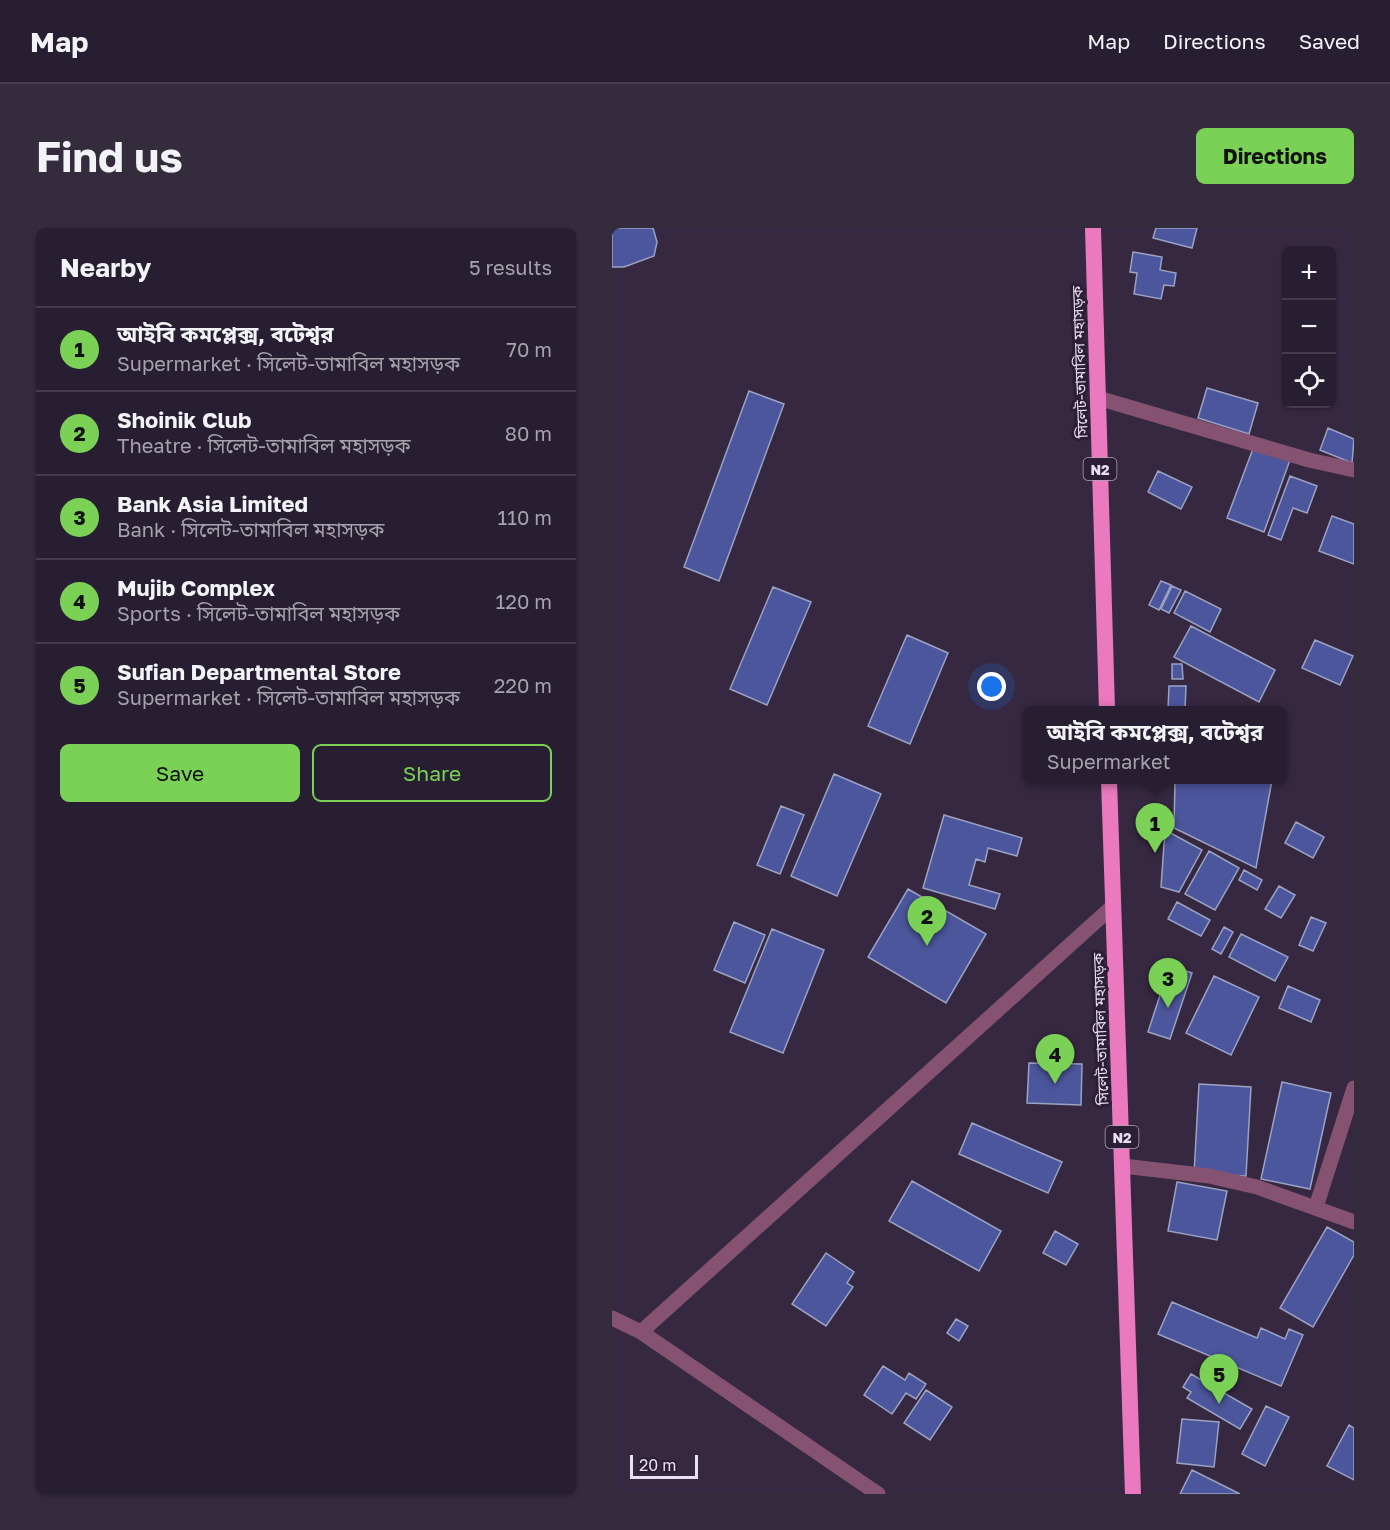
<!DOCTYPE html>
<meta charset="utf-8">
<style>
:root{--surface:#281e31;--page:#342b3d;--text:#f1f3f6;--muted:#a5a2ab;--line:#443c4d;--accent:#7bd156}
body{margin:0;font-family:"Golos Text","Noto Sans Bengali",sans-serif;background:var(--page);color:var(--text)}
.controls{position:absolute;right:18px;top:18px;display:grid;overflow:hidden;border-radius:9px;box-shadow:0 2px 4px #0004}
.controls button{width:54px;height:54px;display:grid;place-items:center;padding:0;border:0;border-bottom:2px solid var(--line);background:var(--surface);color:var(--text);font:30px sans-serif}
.scale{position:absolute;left:18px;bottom:15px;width:68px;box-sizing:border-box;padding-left:6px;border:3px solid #e8dff0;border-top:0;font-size:16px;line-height:21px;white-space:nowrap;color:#e8dff0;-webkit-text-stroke:4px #2c1e36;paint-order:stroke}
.you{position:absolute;left:380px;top:459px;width:21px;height:21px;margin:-15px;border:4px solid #fff;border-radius:50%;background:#1a73e8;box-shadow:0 0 0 9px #1a73e833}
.badge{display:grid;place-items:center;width:39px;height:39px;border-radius:50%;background:var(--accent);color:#111;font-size:20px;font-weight:700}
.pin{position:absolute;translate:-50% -50px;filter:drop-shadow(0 2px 3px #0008)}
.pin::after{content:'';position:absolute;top:32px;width:21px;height:18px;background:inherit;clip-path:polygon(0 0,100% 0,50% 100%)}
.popup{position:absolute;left:411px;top:478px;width:264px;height:78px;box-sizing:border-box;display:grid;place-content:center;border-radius:9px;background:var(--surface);filter:drop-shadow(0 2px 4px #0005);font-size:20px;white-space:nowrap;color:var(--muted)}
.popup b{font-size:22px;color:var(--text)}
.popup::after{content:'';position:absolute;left:50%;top:100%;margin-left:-12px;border:12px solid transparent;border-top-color:var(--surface)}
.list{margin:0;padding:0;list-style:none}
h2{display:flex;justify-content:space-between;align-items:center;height:78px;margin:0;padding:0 24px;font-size:26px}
h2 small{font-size:20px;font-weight:400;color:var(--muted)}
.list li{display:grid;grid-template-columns:39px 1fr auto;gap:18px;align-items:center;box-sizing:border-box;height:84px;padding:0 24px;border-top:2px solid var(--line)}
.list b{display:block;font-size:22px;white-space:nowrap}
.list p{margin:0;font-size:20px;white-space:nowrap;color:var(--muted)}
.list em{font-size:20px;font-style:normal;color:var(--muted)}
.actions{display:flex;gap:12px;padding:18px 24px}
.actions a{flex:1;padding:14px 0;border:2px solid var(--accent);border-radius:9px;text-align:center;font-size:21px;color:var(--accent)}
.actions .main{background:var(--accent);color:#111}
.icon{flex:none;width:33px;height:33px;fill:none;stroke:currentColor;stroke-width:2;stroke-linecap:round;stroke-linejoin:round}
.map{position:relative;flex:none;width:742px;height:1266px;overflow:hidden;border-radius:9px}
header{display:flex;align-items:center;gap:36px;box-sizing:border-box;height:84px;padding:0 30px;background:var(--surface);border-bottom:2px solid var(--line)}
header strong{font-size:28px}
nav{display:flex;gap:33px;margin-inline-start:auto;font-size:21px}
.intro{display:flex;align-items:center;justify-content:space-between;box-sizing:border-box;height:144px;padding:0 36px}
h1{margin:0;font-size:42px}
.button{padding:15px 27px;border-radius:9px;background:var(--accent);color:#111;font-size:21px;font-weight:700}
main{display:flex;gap:36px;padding:0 36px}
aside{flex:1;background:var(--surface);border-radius:9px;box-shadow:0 2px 4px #0004}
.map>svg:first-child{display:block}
.building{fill:#4c569c;stroke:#9ba2c3;stroke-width:1.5}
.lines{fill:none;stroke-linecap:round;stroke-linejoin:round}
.minor{stroke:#855371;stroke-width:15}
.trunk{stroke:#ea79bf;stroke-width:16}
.labels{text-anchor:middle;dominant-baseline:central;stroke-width:6;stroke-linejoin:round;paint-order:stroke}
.shield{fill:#2c1e36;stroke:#b0a5b8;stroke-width:1.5}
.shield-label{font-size:14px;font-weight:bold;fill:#e8dff0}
.street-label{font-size:15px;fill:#e8dff0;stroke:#2c1e36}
</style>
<header>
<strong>Map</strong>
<nav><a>Map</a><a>Directions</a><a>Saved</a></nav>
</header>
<div class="intro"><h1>Find us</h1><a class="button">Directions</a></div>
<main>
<aside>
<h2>Nearby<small>5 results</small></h2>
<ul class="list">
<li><span class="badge">1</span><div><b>আইবি কমপ্লেক্স, বটেশ্বর</b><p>Supermarket · সিলেট-তামাবিল মহাসড়ক</p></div><em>70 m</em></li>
<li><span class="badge">2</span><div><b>Shoinik Club</b><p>Theatre · সিলেট-তামাবিল মহাসড়ক</p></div><em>80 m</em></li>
<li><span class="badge">3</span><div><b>Bank Asia Limited</b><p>Bank · সিলেট-তামাবিল মহাসড়ক</p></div><em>110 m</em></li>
<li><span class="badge">4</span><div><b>Mujib Complex</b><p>Sports · সিলেট-তামাবিল মহাসড়ক</p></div><em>120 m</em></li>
<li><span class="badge">5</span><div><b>Sufian Departmental Store</b><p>Supermarket · সিলেট-তামাবিল মহাসড়ক</p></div><em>220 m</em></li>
</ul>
<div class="actions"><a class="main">Save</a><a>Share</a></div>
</aside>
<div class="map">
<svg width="742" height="1266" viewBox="0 0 742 1266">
<rect width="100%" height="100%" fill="#362841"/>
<path class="building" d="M0,0H41L45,14L42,28L12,39H0Z
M544,0H585L580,20L541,10Z
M521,24L550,29L548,42L564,45L562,58L552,57L549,71L522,66L525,45L518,44Z
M595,160L646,175L637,206L586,190Z
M137,163L172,176L107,353L72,339Z
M716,200L742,211L740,235L708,222Z
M642,218L678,232L652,304L615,290Z
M546,243L580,259L569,281L536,264Z
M678,248L705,258L695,285L681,280L669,312L656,307Z
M720,288L742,296V336L707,323Z
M549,353L559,357L547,382L537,377Z
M560,358L569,362L557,385L549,381Z
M161,359L199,374L155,477L118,461Z
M573,363L609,381L598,404L562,385Z
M579,398L663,442L647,474L562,429Z
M295,407L336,425L298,516L256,498Z
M703,412L741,428L728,457L690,440Z
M560,436H570L571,451H560Z
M557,458H574L573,482H556Z
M222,546L269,566L225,668L179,648Z
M563,552H660L644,640L562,600Z
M169,578L192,587L168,646L145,637Z
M332,587L410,610L405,628L376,620L373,634L364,631L357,657L388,666L383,681L311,660Z
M684,594L712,609L701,630L673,615Z
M553,602L590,622L567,664L549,659Z
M597,623L627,640L603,682L573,666Z
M632,642L650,652L645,662L627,652Z
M667,658L683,667L669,690L653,681Z
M296,661L374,706L334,775L256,729Z
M565,674L598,692L589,708L556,691Z
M699,689L714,695L701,723L687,717Z
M122,694L153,707L133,755L102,742Z
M612,699L621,704L609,726L600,721Z
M160,701L212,722L171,825L118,804Z
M629,706L676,729L663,753L617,729Z
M549,735L580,745L558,811L536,804L552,755L544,753Z
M602,748L647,769L619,827L574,805Z
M676,758L708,772L699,794L667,780Z
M417,835L470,836L469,877L415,875Z
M670,854L719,865L698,961L649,951Z
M587,856L639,859L634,948L582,946Z
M360,895L450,934L436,965L347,926Z
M300,953L389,1003L367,1043L277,993Z
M565,954L615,963L605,1012L556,1003Z
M715,999L742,1014V1027L701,1099L668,1080Z
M443,1003L466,1016L454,1037L431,1025Z
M214,1025L242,1044L235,1055L241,1059L214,1098L180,1076Z
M560,1074L645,1110L649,1100L673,1111L677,1101L691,1107L669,1158L546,1106Z
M344,1091L356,1098L347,1113L335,1105Z
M271,1138L293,1152L297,1145L314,1156L304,1171L294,1165L280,1186L252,1167Z
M579,1146L640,1181L628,1201L575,1170L579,1164L571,1159Z
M314,1162L340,1179L318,1212L292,1195Z
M654,1178L677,1189L653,1238L630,1226Z
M570,1191L607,1194L602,1239L565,1235Z
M737,1197L742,1200V1252L715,1238Z
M580,1242L628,1266H568Z"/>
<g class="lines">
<path class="minor" d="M486,170L697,232L742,242
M511,938L597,948L645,959L742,994
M704,979L742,860
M0,1090L29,1104L266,1266
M29,1104L501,678"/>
<path class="trunk" d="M481,0L495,482
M497,552L521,1266"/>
</g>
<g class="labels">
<g class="shield">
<rect x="471.5" y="230" width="33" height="22" rx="4.5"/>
<rect x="493.5" y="898" width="33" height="22" rx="4.5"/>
</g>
<g class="shield-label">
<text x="488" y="241">N2</text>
<text x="510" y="909">N2</text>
</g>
<g class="street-label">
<text transform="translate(467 134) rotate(-92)">সিলেট-তামাবিল মহাসড়ক</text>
<text transform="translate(488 801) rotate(-92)">সিলেট-তামাবিল মহাসড়ক</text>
</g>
</g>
</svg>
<div class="controls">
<button>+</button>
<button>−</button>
<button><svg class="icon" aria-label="locate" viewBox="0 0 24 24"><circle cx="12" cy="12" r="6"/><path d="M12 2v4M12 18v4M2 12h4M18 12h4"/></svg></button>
</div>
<div class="scale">20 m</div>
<div class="you"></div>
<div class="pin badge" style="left:543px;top:625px">1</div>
<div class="popup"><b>আইবি কমপ্লেক্স, বটেশ্বর</b>Supermarket</div>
<div class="pin badge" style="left:315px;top:718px">2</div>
<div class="pin badge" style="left:556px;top:780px">3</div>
<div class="pin badge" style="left:443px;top:856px">4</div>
<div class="pin badge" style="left:607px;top:1176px">5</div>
</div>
</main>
